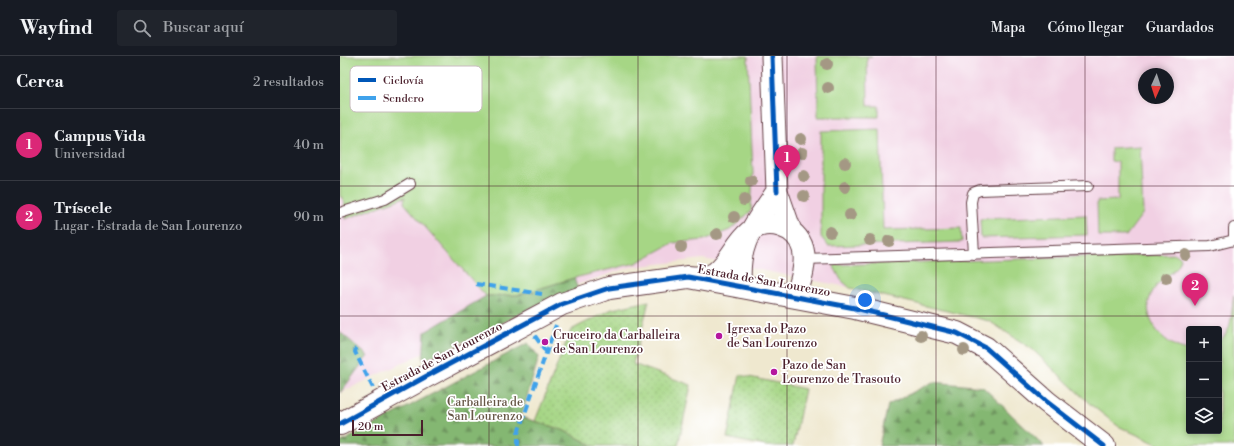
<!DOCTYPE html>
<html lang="es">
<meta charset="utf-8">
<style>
:root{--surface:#171b24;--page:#20242c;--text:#f1f3f6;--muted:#9ea1a6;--line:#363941;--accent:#db2777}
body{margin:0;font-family:"Libre Bodoni",serif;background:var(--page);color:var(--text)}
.controls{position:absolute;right:12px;bottom:12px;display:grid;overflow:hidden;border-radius:4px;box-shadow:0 2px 6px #0003}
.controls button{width:36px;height:36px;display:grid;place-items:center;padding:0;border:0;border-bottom:1px solid var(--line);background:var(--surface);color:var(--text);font:20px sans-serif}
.compass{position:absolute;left:798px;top:12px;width:36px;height:36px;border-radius:50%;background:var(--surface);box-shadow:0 2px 6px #0003;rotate:183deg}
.scale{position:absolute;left:12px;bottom:10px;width:71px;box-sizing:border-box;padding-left:4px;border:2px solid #4a1f2b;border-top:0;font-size:11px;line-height:14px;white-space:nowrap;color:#4a1f2b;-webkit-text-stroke:3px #fff;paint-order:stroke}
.you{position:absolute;left:525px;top:244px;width:14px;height:14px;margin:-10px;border:3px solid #fff;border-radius:50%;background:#1a73e8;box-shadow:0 0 0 6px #1a73e833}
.badge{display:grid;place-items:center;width:26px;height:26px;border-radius:50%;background:var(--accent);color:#fff;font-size:13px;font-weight:700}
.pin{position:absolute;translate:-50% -33px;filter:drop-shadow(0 1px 2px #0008)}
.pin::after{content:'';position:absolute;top:21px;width:14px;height:12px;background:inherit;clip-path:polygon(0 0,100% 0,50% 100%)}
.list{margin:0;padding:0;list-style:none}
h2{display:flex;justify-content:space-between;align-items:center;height:52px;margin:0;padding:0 16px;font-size:17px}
h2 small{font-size:13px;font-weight:400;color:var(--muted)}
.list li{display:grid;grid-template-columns:26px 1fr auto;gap:12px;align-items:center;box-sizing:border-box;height:72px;padding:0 16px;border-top:1px solid var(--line)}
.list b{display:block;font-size:15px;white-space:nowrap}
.list p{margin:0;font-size:13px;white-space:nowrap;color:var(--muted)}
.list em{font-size:13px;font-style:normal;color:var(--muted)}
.icon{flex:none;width:22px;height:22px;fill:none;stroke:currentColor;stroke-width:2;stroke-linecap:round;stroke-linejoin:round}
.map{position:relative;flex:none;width:894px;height:390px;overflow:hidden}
header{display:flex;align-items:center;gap:24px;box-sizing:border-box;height:56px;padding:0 20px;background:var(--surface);border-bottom:1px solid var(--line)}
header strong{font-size:19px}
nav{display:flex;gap:22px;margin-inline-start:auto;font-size:14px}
.search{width:280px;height:36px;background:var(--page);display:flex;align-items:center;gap:10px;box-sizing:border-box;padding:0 14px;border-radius:4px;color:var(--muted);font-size:15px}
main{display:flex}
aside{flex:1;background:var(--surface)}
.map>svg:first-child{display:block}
.built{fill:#f1d0e3;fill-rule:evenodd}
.green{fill:#a6d685;stroke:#787a58}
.forest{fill:url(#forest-firs);stroke:#676b4e}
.garden{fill:url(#garden-dots);stroke:#787a58}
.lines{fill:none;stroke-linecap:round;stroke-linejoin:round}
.service-casing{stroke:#633d44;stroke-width:12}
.minor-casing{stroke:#633d44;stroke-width:23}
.tertiary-casing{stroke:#633d44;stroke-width:24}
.service{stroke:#fff;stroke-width:10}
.minor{stroke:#fff;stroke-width:21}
.tertiary{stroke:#fff;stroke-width:22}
.quiet{stroke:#40a2eb;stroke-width:4;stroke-dasharray:8 4;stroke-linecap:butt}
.cycleway-casing{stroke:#fff;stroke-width:8}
.cycleway{stroke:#0057b8;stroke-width:5}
.tree{fill:#a49884}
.grid{fill:none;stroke:#4a1f2b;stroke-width:1;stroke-opacity:0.55}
.poi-dot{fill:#b5179e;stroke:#fff;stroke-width:1.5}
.labels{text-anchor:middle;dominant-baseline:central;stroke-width:3.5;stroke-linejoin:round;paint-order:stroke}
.street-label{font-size:12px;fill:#4a1f2b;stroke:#fff}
.poi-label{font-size:12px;fill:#4a1f2b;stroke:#fff;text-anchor:start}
.park-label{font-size:12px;fill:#665646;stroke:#fff}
.key{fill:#fff;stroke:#c9bcbf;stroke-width:1}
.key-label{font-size:11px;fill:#4a1f2b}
</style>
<header>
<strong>Wayfind</strong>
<div class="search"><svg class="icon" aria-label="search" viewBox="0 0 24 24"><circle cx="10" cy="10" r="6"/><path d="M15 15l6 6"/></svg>Buscar aquí</div>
<nav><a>Mapa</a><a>Cómo llegar</a><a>Guardados</a></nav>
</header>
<main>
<aside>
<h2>Cerca<small>2 resultados</small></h2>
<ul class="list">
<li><span class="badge">1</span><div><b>Campus Vida</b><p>Universidad</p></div><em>40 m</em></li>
<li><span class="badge">2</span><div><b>Tríscele</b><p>Lugar · Estrada de San Lourenzo</p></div><em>90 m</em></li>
</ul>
</aside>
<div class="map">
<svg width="894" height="390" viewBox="0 0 894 390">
<defs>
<pattern id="forest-firs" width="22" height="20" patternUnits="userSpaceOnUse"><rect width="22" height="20" fill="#84b772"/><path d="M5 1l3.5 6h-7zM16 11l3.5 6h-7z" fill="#6e945e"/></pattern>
<pattern id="garden-dots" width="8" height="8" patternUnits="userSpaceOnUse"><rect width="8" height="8" fill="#a6d685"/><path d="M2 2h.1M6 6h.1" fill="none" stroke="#90b773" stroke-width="1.8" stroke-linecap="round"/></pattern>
</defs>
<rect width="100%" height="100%" fill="#fff"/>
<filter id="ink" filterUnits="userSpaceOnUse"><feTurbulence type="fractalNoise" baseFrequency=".025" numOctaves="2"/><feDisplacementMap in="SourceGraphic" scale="8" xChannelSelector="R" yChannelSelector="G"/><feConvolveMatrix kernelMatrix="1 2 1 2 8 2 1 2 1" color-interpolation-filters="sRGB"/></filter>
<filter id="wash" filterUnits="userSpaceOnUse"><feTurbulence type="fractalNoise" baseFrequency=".012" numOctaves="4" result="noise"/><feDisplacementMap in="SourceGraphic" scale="16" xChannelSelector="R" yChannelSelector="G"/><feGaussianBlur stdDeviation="0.9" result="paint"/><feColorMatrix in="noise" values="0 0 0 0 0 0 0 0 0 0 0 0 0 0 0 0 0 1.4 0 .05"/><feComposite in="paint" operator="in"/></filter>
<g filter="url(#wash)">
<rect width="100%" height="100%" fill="#efe8cf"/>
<path class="built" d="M0,0H894V390H850L651,259L363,203L291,211L220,234L179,251L0,337ZM804,18H828V42H804ZM849,273H879V375H849Z"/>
<path class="green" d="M0,0H408L413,117L411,155L390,174L364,184L333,187L296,207L234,222L179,239L146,240L64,147L65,141L5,163L3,141H0Z
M477,0H532L527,1L528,50H539V61H478Z
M540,73L543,174L621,172L622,186L488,190L481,181V75Z
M800,90L803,157L786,180H758L757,145L778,144V106L771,105V92Z
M746,159L747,179L641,182L640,163Z
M836,198L841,202C839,213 830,217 822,224C805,240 804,258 818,276C827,286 836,292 849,294V375H879V286C894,272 890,259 894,240V390H821L778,370L750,348L692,293L649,265L510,232L501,224L493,209Z"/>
<path class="forest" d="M234,222L238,234L189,253L147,275L83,304L85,276L146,240L179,239Z
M0,276L28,300L0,337Z
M188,287L199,301L181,361L223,374L254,390H0V387Z
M593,326L643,331L704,390H539L548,349Z"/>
<path class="garden" d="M309,245L293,308L351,329L338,390H254L223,374L195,365L231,274L272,253Z
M400,319L465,333L453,390H426L387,382Z"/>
</g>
<g filter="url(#ink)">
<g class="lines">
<g class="service-casing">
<path id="service" d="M0,157L45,143L70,128
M894,172V181
M634,198L631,146L633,137L640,134L748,130
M464,203L870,190L894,184"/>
</g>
<g class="minor-casing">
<path id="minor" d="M432,0L437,135L451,175
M350,221C358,221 370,221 376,216C390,205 396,187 409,176C427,161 457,170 463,193C467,208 460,227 456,241
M401,231C396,187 414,170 437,135"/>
</g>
<g class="tertiary-casing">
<path id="tertiary" d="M0,368L85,321L222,248L269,232L348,221L515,252L617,277L646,292L707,346L764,390"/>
</g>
<use href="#service" class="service"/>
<use href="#minor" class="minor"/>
<use href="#tertiary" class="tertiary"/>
<path class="quiet" d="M136,228L202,238
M195,280L207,297
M16,292L15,296L34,334
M178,390V377L216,269"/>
<g class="cycleway-casing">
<path id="cycleway" d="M432,0L437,135
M0,368L85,321L222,248L269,232L348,221L515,252L617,277L646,292L707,346L764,390"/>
</g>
<use href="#cycleway" class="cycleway"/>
</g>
<g class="tree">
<circle cx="487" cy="8" r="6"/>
<circle cx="488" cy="32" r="6"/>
<circle cx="461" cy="83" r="6"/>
<circle cx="462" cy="97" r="6"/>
<circle cx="505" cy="107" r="6"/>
<circle cx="464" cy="120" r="6"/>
<circle cx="411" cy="125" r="6"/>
<circle cx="505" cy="131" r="6"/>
<circle cx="464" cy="140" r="6"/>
<circle cx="404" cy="144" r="6"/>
<circle cx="510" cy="159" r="6"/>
<circle cx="394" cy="161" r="6"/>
<circle cx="490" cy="176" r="6"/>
<circle cx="377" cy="178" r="6"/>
<circle cx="530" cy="184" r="6"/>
<circle cx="549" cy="185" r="6"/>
<circle cx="341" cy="191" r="6"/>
<circle cx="846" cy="199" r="6"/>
<circle cx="826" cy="222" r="6"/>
<circle cx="581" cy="280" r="6"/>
<circle cx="624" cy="294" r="6"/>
</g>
</g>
<path class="grid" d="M149,0V390M298,0V390M447,0V390M596,0V390M745,0V390M0,130H894M0,260H894"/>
<g class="poi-dot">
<circle cx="379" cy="280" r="4"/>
<circle cx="205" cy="286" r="4"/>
<circle cx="434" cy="316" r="4"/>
</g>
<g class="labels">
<g class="street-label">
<text transform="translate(424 225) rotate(10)">Estrada de San Lourenzo</text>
<text transform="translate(102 301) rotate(-28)">Estrada de San Lourenzo</text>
</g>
<g class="poi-label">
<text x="387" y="273">Igrexa do Pazo<tspan x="387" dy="14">de San Lourenzo</tspan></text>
<text x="213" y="279">Cruceiro da Carballeira<tspan x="213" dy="14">de San Lourenzo</tspan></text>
<text x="442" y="309">Pazo de San<tspan x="442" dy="14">Lourenzo de Trasouto</tspan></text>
</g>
<g class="park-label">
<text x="145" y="346">Carballeira de<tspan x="145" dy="14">San Lourenzo</tspan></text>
</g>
</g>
<rect x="10" y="10" width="132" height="46" rx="6" class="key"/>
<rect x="18" y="22" width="18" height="4" fill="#0057b8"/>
<rect x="18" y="40" width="18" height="4" fill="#40a2eb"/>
<g class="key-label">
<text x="43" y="28">Ciclovía</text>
<text x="43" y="46">Sendero</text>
</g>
</svg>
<div class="controls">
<button>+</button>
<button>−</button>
<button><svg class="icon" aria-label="layers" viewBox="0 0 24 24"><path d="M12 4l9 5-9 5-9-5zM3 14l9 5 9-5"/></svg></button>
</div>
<svg class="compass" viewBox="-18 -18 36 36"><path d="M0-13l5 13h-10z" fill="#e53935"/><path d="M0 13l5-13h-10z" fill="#9ea1a6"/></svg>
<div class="scale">20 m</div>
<div class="you"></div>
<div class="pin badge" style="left:447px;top:122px">1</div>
<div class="pin badge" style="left:855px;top:250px">2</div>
</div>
</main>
